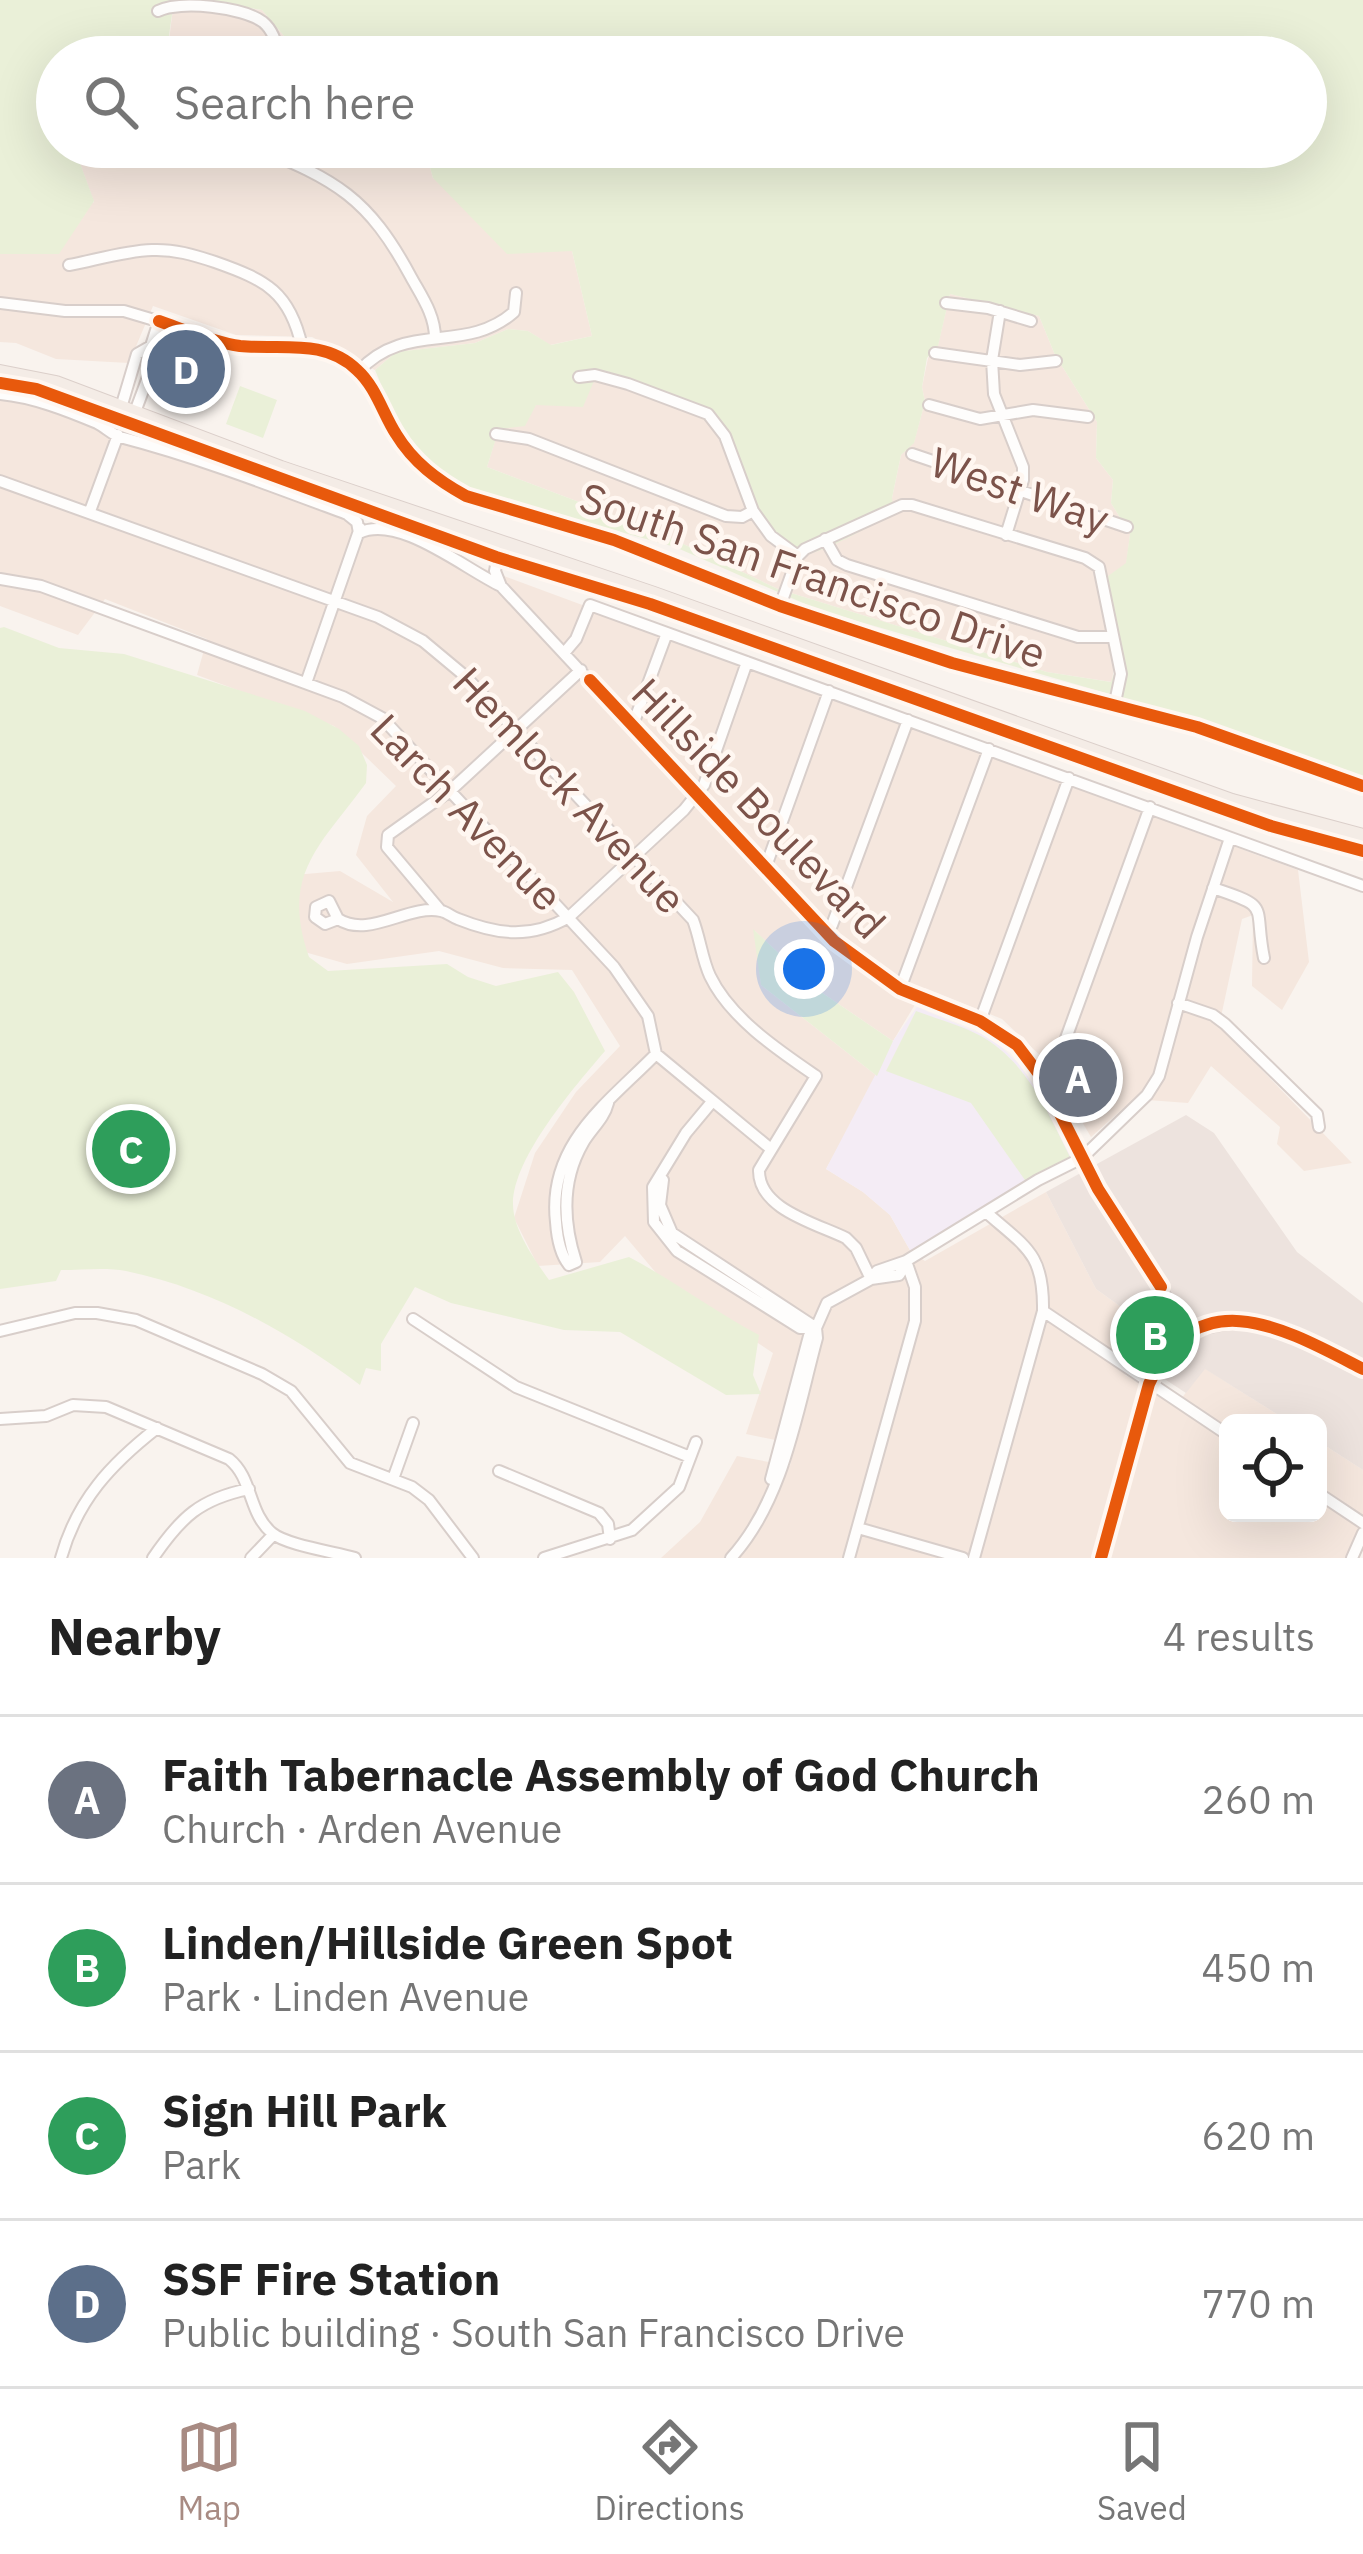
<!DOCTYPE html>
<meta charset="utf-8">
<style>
:root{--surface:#fff;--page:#f2f2f2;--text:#222;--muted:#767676;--line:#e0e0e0;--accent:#a88b83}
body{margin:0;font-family:"IBM Plex Sans",sans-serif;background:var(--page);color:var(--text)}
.controls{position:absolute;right:36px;bottom:36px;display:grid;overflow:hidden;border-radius:18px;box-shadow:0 12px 48px #0002}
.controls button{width:108px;height:108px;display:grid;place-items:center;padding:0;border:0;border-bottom:3px solid var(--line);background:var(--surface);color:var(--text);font:60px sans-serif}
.you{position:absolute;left:804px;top:969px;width:42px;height:42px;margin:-30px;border:9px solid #fff;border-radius:50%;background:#1a73e8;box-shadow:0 0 0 18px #1a73e833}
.badge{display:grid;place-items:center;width:78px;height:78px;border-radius:50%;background:var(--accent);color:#fff;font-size:39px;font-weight:700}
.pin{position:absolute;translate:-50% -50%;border:6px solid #fff;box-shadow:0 3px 12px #0006}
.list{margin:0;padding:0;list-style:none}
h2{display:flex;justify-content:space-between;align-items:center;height:156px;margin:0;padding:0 48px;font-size:51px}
h2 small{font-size:39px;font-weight:400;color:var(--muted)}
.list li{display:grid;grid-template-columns:78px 1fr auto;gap:36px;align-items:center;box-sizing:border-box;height:168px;padding:0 48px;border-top:3px solid var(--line)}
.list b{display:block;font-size:45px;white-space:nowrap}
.list p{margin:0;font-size:39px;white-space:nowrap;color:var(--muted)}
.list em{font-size:39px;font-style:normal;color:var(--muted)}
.icon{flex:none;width:66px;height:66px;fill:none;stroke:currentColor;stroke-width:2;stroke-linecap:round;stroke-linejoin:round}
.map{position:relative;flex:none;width:1363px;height:1558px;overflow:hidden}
.search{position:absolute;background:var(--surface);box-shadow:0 12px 48px #0002;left:36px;right:36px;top:36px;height:132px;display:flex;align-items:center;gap:30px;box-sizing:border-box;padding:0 42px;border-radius:66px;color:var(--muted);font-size:45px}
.sheet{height:828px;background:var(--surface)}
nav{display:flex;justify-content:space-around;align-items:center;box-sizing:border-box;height:168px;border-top:3px solid var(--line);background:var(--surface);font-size:33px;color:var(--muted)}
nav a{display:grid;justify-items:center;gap:6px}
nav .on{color:var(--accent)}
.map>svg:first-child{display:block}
.residential{fill:#f5e7de}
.industrial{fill:#ede3de}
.education{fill:#f4ecf5}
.green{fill:#eaf0d8;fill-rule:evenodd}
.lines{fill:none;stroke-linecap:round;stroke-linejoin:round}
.minor-casing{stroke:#d8ceca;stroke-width:14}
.major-casing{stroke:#dbcfca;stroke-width:16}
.minor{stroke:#fefdfc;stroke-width:10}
.major{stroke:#f4ece6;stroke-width:14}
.cycleway-casing{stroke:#fff7f1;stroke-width:20}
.cycleway{stroke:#e8590c;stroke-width:12}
.labels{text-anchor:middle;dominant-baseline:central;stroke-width:9;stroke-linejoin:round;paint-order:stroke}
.street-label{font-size:42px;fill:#7c534a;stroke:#fff7f1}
</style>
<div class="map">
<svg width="1363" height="1558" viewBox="0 0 1363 1558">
<rect width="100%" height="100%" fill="#f9f3ee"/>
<path class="residential" d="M174,0L262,10L290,43L350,48L376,57H167Z
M74,147H424L433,178L572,251L592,336L550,345L528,331L508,329L475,343L396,352L375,370L312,337L236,335L153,306L129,363L56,359L16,343L0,342V254H8L94,202Z
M950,294L1039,316L1055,355L1097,422L1096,458L1113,480L1111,503L1130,534L1112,682L1047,672L778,589L658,532L487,467L499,428L536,405L594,381L616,385L704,419L717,432L745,503L892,498L901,455L914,442L925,402L922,387L928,358L938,345Z
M14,399L50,408L1298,870L1309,962L1282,1010L1252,986L1253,915L1242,919L1219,1026L1352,1163L1304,1171L1277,1144L1280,1127L1211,1066L1188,1103L1134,1099L1091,1137L1046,1061L1002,1019L925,988L893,1041L818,990L755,931L761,985L877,1076L826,1169L863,1192L890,1215L911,1252L925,1261L1046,1192L1096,1289L1142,1322L1125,1375L1176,1406L1204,1368L1291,1423H1228V1513H1318V1441L1363,1470V1523L1348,1558H661L700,1522L737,1456L790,1466L795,1444L746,1434L773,1353L662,1280L625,1236L600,1262L538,1266L514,1218L535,1153L576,1092L620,1046L572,970L503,968L439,951L347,964L301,951L294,875L340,871L393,902L356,855L367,816L396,786L334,726L197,675L207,639L105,599L78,635L0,606V400Z"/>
<path class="industrial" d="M1186,1115L1214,1133L1297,1252L1363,1303V1470L1318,1441V1423H1291L1205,1369L1186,1393L1163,1378L1188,1344L1161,1307L1142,1322L1096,1289L1046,1192Z"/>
<path class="education" d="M917,1007L993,1039L1019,1064L1042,1098L1073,1156L911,1252L890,1215L863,1192L826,1169L893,1041Z"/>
<path class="green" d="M0,0H174L166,57H57V147H74L94,201L59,254H0Z
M201,0H1363V776L1234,730L819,610L675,547L473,491L435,469L401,432L375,370L396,352L475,343L508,329L528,331L551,345L592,336L572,251L507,254L433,178L424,147H1306V57H376L350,48L290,43L262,10ZM950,294L1039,316L1055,355L1097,422L1096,458L1113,480L1111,503L1130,534L1126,563L1097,584L1116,668L1111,682L1047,672L778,589L658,532L487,467L499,429L525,426L536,405L583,407L594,381C619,385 690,407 708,423C741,451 741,552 800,555C820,556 872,524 894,514L892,498L901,455L914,443L925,402L922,387L927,358L938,346Z
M240,386L277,400L263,438L226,424Z
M4,627L59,648L124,654L305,711L339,729L359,746L367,765L366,783C320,846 280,874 309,957L328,971L447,964L468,977L496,986L558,972L574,992L605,1051C576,1085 513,1157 513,1204C513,1230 535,1260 549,1280L629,1257C674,1281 714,1311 759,1335L753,1375L761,1394L726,1395L620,1332L564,1330L451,1303L415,1287L381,1344V1371L366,1368L360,1385C290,1333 213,1289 126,1271C106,1267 82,1270 61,1270L56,1281L0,1289V628Z
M753,929L818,990L893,1041L877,1076L761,985Z
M916,1011C937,1019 960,1025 979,1035C1027,1061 1047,1111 1070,1157L1027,1183L971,1103L886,1071Z
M1161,1306L1179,1330L1154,1354L1146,1368L1130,1358L1136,1349L1138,1326Z"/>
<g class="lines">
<g class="minor-casing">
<path id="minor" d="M158,11C180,0 243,7 263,22C274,31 277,44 278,57
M279,54L340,57
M255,147C336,180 368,197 411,277C422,297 435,315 435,338
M69,265C96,260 124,251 152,250C174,249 194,255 215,262C266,280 290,292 302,347
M0,303L65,311H124L238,345L324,350L359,371L409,453L444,484L466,496L614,540L780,606L952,663L1197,727L1363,786
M946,303L988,308L1031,321
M1000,311L992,360L994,394L1023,467V480L1006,535
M935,353L1020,365L1056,361
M359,371C406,320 465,355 514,312L516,293
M579,377L595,375L628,384L708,414L725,436L753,511L771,536L798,556
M0,394C33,397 66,410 97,423C105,427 113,435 120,437C197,457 272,486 347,514L357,522L359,533
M929,405L980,419L1033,410L1088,417
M120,411L137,354L151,346
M130,415L135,412L154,361L151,346L159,321
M496,434L529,439L726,516L742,517L753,511
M912,454L1127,527
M0,481L378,617L423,641L465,676L693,920C700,938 702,959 710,976C730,1018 778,1050 816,1076L759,1170C758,1209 815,1223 846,1238L856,1248L871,1279
M90,511L118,435
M359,533C399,514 463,568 501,586
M825,539L837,560L847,565L1078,637H1113
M500,543L495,571L501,586L815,923L856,959L900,989L980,1021L1017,1045L1042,1078L1098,1189L1188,1332L1162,1358L1149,1384L1101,1558
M0,579L41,586L343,697L382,718L614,967L648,1016L656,1054L771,1149
M780,606L798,556L805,549L902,505H912L1085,558L1099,567L1121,674L1114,707
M565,652L576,639L590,605L1363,886
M306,683L360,528
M632,727L667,633
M765,869L829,691
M1213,888C1273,908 1253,904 1264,958
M440,910L387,847L388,835L451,790L581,670
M338,919L329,901L316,907L315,917L325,924L338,919C369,939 408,904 441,911C447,912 452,917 458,919C498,935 531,939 569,917L684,810L704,785L747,662
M825,933L832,925L908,720
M900,989L989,749
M1178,1003L1213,1015L1225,1024L1317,1114L1319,1127
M980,1021L1069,778
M1042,1078L1057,1063L1150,807
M608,1103C604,1119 591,1129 583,1143C561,1181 563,1222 576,1262L569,1265C560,1254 557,1237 556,1222C547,1144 608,1103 656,1054
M711,1103L686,1133L653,1187L654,1222L677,1251L800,1328H816
M663,1180L660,1205L672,1233L815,1327
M871,1279L899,1275L906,1264
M1043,1311L1228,1435
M413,1319L516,1387L690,1457
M0,1331L75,1313H97L136,1320L262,1374L291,1391L350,1463L412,1487L429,1500L473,1558
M0,1419L46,1416L73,1405L106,1407L229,1459C253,1478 248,1513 272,1533C286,1545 335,1552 355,1558
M499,1471L599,1513L608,1524L610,1539
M393,1479L413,1423
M771,1479L809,1336L816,1328
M1318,1493L1363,1523
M858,1528L963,1558
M61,1558C77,1500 111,1464 157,1428
M153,1558C181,1517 200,1499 249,1489
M251,1558L273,1535
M544,1558L632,1530L679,1487L696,1442
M731,1558C784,1500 797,1411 817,1338L816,1328L827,1303L871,1279L877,1271L906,1261L1038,1180L1082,1158L1147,1095L1159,1076L1197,937L1230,838
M849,1558L915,1321V1287L906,1261
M974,1558L1043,1311C1044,1254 1027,1248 987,1213
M1352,1558L1363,1533"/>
</g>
<g class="major-casing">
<path id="major" d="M0,372L56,383L281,468L654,594L1232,801L1363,836
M0,383L36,389L496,557L650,604L1271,826L1363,851
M1188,1332C1265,1306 1296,1335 1363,1369"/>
</g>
<use href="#minor" class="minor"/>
<use href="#major" class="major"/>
<g class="cycleway-casing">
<path id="cycleway" d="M159,321C185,330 213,342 240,346C280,350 325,338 357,370C376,387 383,414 396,434C413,462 437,480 466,496L614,540L780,606L952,663L1197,727L1363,786
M0,383L36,389L496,557L650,604L1271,826L1363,851
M590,680L834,941L900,989L980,1021L1017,1045L1042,1078L1098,1189L1161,1287
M1101,1558L1149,1384C1198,1277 1287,1330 1363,1369"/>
</g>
<use href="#cycleway" class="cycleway"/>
</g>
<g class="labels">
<g class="street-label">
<text transform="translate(1020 490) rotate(19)">West Way</text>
<text transform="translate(813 575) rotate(19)">South San Francisco Drive</text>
<text transform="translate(570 790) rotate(47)">Hemlock Avenue</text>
<text transform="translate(759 808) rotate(46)">Hillside Boulevard</text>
<text transform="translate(467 812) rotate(46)">Larch Avenue</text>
</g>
</g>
</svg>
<div class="controls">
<button><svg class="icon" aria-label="locate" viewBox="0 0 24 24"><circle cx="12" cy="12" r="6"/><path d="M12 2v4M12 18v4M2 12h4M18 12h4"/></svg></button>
</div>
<div class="you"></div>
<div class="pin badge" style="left:1078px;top:1078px;background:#6b7280">A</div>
<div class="pin badge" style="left:1155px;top:1335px;background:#2e9e5b">B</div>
<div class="pin badge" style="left:131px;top:1149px;background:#2e9e5b">C</div>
<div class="pin badge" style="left:186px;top:369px;background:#5c6f8a">D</div>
<div class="search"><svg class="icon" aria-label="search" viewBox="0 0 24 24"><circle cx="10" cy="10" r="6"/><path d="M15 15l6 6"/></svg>Search here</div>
</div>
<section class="sheet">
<h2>Nearby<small>4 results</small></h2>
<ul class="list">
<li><span class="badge" style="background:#6b7280">A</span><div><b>Faith Tabernacle Assembly of God Church</b><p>Church · Arden Avenue</p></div><em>260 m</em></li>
<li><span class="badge" style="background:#2e9e5b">B</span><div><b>Linden/Hillside Green Spot</b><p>Park · Linden Avenue</p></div><em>450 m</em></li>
<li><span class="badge" style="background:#2e9e5b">C</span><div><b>Sign Hill Park</b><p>Park</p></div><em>620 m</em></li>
<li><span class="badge" style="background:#5c6f8a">D</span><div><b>SSF Fire Station</b><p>Public building · South San Francisco Drive</p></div><em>770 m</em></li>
</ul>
</section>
<nav>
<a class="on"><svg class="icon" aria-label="map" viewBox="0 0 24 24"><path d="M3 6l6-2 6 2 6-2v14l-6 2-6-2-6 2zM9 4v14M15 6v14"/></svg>Map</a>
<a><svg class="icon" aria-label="directions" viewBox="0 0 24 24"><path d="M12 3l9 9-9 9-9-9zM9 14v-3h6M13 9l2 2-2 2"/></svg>Directions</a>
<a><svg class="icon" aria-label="saved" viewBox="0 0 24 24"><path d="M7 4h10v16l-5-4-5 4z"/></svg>Saved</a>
</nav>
